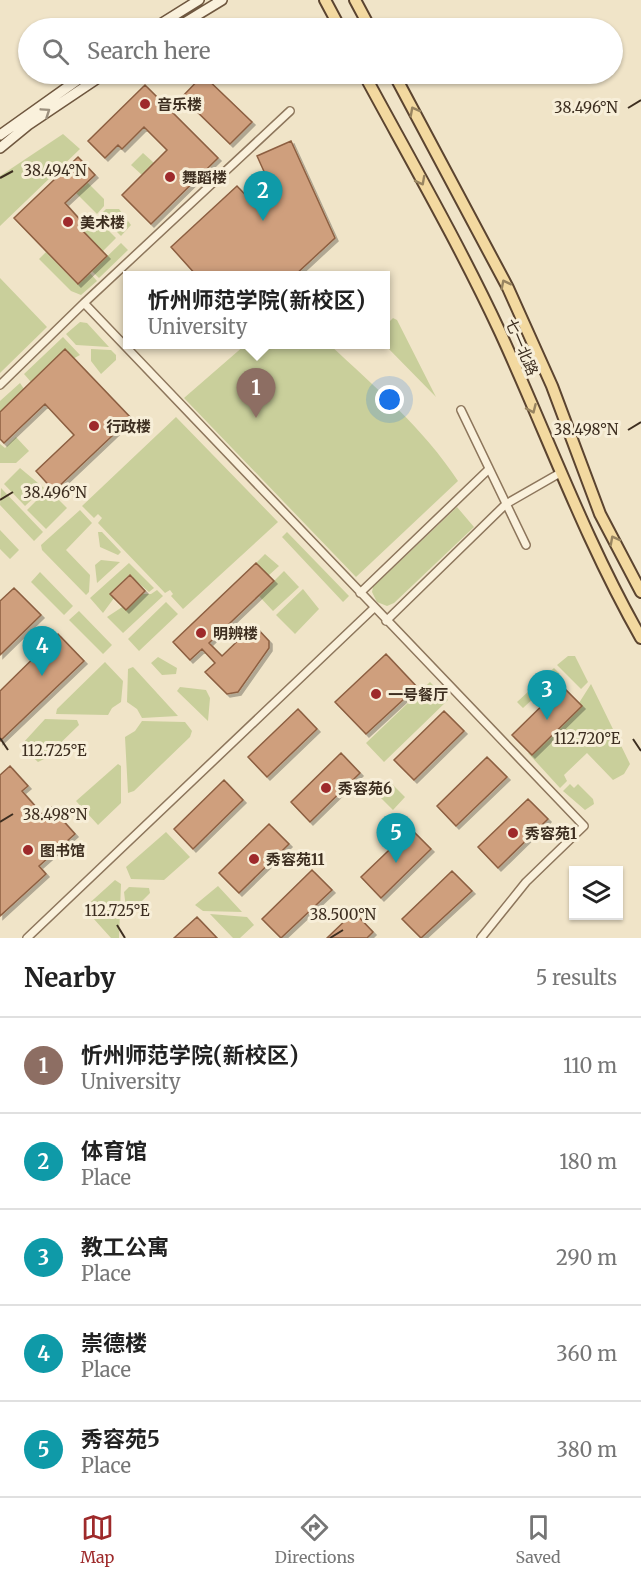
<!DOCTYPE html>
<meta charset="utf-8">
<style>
:root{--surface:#fff;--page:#f2f2f2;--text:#222;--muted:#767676;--line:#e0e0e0;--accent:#9e2a2b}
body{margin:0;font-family:Merriweather,"Noto Sans SC",serif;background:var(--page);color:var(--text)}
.controls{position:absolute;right:18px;bottom:18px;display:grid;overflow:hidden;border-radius:0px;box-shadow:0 2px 4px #0004}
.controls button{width:54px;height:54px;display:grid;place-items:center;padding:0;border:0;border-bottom:2px solid var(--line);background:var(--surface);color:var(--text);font:30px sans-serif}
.you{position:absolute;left:390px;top:400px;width:21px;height:21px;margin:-15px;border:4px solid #fff;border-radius:50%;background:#1a73e8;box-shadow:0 0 0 9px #1a73e833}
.badge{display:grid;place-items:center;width:39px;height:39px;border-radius:50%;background:var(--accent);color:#fff;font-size:20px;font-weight:700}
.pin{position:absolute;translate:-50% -50px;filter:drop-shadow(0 2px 3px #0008)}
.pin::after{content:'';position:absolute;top:32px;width:21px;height:18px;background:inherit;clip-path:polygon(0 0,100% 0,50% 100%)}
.popup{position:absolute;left:123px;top:271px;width:267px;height:78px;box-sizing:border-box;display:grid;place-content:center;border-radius:0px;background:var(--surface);filter:drop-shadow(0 2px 4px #0005);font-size:20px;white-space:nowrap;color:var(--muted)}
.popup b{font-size:22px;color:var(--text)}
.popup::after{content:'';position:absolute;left:50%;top:100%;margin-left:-12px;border:12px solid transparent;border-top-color:var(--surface)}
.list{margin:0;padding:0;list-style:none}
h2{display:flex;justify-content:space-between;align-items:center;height:78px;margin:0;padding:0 24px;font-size:26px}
h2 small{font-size:20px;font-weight:400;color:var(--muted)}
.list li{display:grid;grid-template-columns:39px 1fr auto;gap:18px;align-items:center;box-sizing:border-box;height:96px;padding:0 24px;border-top:2px solid var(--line)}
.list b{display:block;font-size:22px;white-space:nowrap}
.list p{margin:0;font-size:20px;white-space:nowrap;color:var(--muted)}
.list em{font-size:20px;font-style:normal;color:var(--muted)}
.icon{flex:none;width:33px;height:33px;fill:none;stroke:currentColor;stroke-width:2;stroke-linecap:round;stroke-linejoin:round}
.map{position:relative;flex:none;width:641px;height:938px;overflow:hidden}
.search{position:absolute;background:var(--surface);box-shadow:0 2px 4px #0004;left:18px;right:18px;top:18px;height:66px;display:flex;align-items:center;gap:15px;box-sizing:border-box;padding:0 21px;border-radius:33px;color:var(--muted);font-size:22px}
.sheet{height:558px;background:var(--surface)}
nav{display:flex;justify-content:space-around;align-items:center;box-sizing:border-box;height:84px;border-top:2px solid var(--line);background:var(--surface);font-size:16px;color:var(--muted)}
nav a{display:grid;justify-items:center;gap:3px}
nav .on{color:var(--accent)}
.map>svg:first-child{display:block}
.green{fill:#c9cf9b}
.building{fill:#cf9f7d;stroke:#8d5f41;stroke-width:1.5;filter:url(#shadow)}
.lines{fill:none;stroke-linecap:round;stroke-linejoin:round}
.minor-casing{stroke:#8d765c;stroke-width:10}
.secondary-casing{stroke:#6f573f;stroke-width:12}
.primary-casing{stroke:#5b4430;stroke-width:14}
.minor{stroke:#faf1dc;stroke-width:7}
.secondary{stroke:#faf1dc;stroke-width:9}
.primary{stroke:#f3d9a0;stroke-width:10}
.oneway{stroke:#988460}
.oneway2{stroke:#9c907e}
.ticks{fill:none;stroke:#3d2e20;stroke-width:2}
.poi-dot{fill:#9e2a2b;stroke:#f7eed8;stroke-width:2}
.labels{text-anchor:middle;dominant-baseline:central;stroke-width:6;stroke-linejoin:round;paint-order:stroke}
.poi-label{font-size:15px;font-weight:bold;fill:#3d2e20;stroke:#f7eed8;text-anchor:start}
.street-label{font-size:15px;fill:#3d2e20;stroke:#f7eed8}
.ticks-label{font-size:15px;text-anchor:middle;fill:#3d2e20;stroke:#f7eed8;stroke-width:6;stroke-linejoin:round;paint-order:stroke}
</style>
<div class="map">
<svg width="641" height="938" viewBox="0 0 641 938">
<defs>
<filter id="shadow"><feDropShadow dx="3" dy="3" stdDeviation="0" flood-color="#0004"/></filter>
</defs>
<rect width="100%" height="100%" fill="#f0e4c8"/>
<path class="green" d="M63,134L80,149L0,226V176Z
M143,153L154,163L142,175L131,165Z
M87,182L104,199V206L97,214L76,193Z
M106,209H119L131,225L121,236L100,215Z
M84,217L91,224L97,219L116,238L102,252L79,227Z
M121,243L128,250L99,278L92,271Z
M46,252L77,284L90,273L97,281L81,295L71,291L39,259Z
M0,278L47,327L0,373Z
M393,318L397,320L436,397L385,345V326Z
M80,322L87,323L109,347L76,345L66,334Z
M63,337L80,355L31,382L24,374Z
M245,345H330C375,387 423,428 458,481L356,577L184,398Z
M91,349L111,350L116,355V360L101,374L91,361Z
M20,383L24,389L0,412V401Z
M176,417L278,522L183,609L171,596L173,594L170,590L165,593L98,523L102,518L98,514L94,518L82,506Z
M16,437L29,451L16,463H0V444L5,448Z
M20,468L44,488L25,506L4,484Z
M1,488L43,532L34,541L0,505Z
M48,489L67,508L46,529L27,510Z
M457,507L474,527L394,603L387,606L377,602L372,592L373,587Z
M80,510L92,523L66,550L90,575L89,592L86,595L42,550L41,545Z
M0,530L19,550L10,559L0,549Z
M98,532H102L121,552L118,555L100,547Z
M287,532L349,596L343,602L282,537Z
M265,554L279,566L268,576L256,563Z
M101,560L120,562L97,583L95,565Z
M129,563L154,588L149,592L129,575L110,594L114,598L103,613L90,598Z
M284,571L299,587L273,611L259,596Z
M40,572L73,606L64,615L31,582Z
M303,589L319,609L295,634L276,615Z
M157,590L163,596L123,633L107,617L142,594H151Z
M166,602L178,614L139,651L128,639Z
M79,611L112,645L103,654L69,620Z
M568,656H575L588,682L581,689L557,665Z
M158,657L177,668L176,674L162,675L151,663Z
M105,662L123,681L121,702L112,708L108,715L56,714L57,709Z
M133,667L135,669L178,716L142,718L137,709L127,702L128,669Z
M554,668L560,674L523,708L517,702Z
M430,682L448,700L384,762L366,743Z
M591,684L630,764L624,774L613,780L587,753L564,775L567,781L560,788L528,753L532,754L582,706L579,703Z
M180,687L206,690L210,698L208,721L177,691Z
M45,719L77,720L79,725L44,759L38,762L23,748V743Z
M142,721L185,722L192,731L190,737L134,791L128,793L125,737L135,731Z
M118,764L121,766V803L98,825L76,801Z
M391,783L405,797L393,810L379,796Z
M570,784L574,788L578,784L593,799L594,804L585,810L563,791Z
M166,832L190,857L164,880L131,879L126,867Z
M115,880L121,884L119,938H111L84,908Z
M218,886L242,912L203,911L195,905Z
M129,887L149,888L150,893L136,907L126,908L124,892Z
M210,914L247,917L254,925L240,938H233Z"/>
<path class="building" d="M203,75L252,122L230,144L182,97Z
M145,85L218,158L151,224L122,195L167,150L144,127L122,149L118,145L105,158L88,141Z
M291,141L335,238L294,276H197L171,247L237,186L253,203L271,187L257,156Z
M78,157L95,175L65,203L83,223L79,227L107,256L78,284L14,218Z
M65,349L131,418L54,491L36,471L74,435L45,404L4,443L0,439V412Z
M256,563L274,581L209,643L222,656L254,625L269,641V648L238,692L227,694L205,672L215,663L202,649L190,660L173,642Z
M130,575L145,591L126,610L110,594Z
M14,588L41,615L0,655V601Z
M58,634L84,661L0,741V691Z
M386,654L417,687L366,734L335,702Z
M562,686L582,706L532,755L512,735Z
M298,709L317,729L267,777L248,757Z
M444,711L464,731L414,780L394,760Z
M341,753L360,773L310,822L291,802Z
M487,757L507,777L456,826L437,806Z
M10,766L28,786L22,791L43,815L51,807L75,834L39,866L46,874L0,916V775Z
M224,780L243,800L193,849L174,829Z
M528,799L548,819L498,868L478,847Z
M269,824L289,844L239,893L219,873Z
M411,829L431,849L381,898L361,877Z
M312,870L332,890L281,938L262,919Z
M452,871L472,891L421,938L402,919Z
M354,912L373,932L367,938H327Z
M197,917L217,938H174Z"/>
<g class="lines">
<g class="minor-casing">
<path id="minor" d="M84,303L290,111
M0,385L84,303L584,826L526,882L481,938
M461,410L526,545
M360,593L489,469
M386,621L506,504L560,473
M27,938L374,608"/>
</g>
<g class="secondary-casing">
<path id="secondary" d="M154,28L199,0
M176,28L222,0
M0,135L86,74
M0,148L28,125L104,74"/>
</g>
<g class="primary-casing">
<path id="primary" d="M325,0L340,28
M355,0L370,28
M364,74C410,159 459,244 500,332C547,434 585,540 641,638
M394,74L508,288L552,386L600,514L641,592"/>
</g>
<use href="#minor" class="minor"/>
<use href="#secondary" class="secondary"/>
<use href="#primary" class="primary"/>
</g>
<defs><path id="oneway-chevron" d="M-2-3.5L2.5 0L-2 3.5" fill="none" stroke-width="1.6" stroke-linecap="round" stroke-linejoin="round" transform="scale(1.5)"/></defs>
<g class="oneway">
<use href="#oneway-chevron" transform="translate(414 111) rotate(-118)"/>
<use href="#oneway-chevron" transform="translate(421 181) rotate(62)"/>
<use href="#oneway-chevron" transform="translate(505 284) rotate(-117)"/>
<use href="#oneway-chevron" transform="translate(532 409) rotate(66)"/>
<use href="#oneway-chevron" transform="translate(614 540) rotate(-118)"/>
</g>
<use class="oneway2" href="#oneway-chevron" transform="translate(46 112) rotate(-34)"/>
<path class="ticks" d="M628,108L641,100M0,178L13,171M628,430L641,422M0,500L13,492M0,738L8,750M633,739L641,751M0,822L13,814M117,925L125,938M330,938L343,930"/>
<g class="poi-dot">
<circle cx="145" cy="104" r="6"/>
<circle cx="170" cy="177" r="6"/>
<circle cx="68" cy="222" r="6"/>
<circle cx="94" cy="426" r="6"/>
<circle cx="201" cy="633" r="6"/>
<circle cx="376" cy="694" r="6"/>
<circle cx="326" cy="788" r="6"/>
<circle cx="513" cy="833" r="6"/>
<circle cx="28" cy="850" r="6"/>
<circle cx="254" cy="859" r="6"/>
</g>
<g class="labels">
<g class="poi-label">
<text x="157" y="104">音乐楼</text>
<text x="182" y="177">舞蹈楼</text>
<text x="80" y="222">美术楼</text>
<text x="106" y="426">行政楼</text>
<text x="213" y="633">明辨楼</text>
<text x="388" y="694">一号餐厅</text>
<text x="338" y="788">秀容苑6</text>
<text x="525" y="833">秀容苑1</text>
<text x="40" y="850">图书馆</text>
<text x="266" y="859">秀容苑11</text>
</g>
<g class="street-label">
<text transform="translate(522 347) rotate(67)">七一北路</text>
</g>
</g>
<g class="ticks-label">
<text x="586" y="113">38.496°N</text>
<text x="55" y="176">38.494°N</text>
<text x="586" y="435">38.498°N</text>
<text x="55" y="498">38.496°N</text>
<text x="587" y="744">112.720°E</text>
<text x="54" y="756">112.725°E</text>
<text x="55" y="820">38.498°N</text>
<text x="117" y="916">112.725°E</text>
<text x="343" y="920">38.500°N</text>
</g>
</svg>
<div class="controls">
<button><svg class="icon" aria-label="layers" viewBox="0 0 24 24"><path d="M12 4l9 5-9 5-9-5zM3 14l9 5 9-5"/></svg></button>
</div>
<div class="you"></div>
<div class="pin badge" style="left:256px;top:418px;background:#8d6e63">1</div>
<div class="popup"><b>忻州师范学院(新校区)</b>University</div>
<div class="pin badge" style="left:263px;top:221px;background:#0f9aa8">2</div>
<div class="pin badge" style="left:547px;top:720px;background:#0f9aa8">3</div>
<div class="pin badge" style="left:42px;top:676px;background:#0f9aa8">4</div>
<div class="pin badge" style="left:396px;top:863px;background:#0f9aa8">5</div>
<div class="search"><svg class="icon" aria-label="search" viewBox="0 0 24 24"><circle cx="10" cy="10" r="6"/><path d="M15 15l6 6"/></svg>Search here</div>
</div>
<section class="sheet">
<h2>Nearby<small>5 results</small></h2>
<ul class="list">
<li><span class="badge" style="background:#8d6e63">1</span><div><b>忻州师范学院(新校区)</b><p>University</p></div><em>110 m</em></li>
<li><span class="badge" style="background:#0f9aa8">2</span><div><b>体育馆</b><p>Place</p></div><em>180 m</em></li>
<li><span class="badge" style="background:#0f9aa8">3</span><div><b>教工公寓</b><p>Place</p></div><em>290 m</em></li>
<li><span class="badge" style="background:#0f9aa8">4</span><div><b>崇德楼</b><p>Place</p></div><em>360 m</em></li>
<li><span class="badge" style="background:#0f9aa8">5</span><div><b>秀容苑5</b><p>Place</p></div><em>380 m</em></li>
</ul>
</section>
<nav>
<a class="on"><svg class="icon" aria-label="map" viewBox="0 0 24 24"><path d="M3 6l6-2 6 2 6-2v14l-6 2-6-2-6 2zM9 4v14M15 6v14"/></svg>Map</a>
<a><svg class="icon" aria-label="directions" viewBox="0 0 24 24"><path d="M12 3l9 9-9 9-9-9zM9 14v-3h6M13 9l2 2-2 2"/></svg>Directions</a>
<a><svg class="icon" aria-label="saved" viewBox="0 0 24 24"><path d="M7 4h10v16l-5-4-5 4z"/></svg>Saved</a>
</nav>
